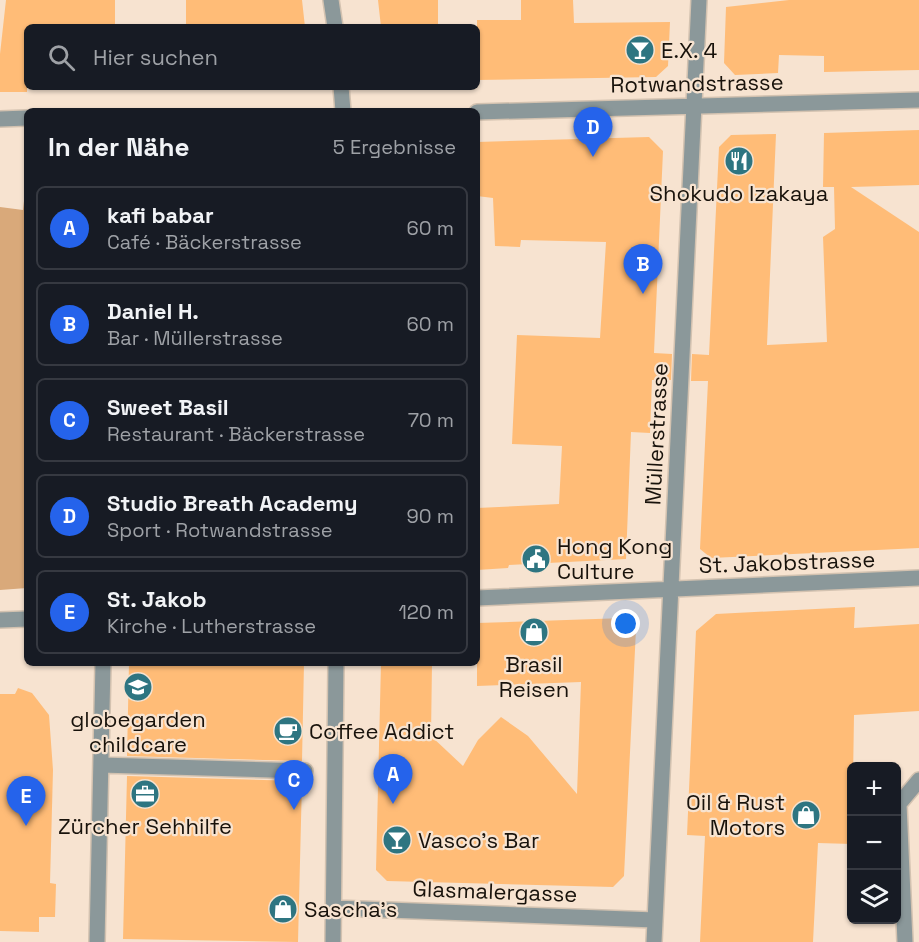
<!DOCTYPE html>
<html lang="de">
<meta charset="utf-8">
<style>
:root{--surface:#171b24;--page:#242831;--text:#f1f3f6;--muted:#9ea1a6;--line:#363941;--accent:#2563eb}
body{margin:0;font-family:"Space Grotesk",sans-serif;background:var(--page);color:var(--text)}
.controls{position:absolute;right:18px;bottom:18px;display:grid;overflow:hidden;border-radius:9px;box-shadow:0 2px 4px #0004}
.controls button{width:54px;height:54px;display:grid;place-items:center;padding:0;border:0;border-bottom:2px solid var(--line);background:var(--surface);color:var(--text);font:30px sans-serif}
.you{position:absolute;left:626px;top:624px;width:21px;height:21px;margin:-15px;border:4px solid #fff;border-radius:50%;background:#1a73e8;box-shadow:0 0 0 9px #1a73e833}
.badge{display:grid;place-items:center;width:39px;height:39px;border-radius:50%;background:var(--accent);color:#fff;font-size:20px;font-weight:700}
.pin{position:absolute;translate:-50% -50px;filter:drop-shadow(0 2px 3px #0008)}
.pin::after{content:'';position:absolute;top:32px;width:21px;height:18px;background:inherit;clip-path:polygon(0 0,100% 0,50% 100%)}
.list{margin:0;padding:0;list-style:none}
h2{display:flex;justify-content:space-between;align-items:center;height:78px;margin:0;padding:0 24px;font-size:26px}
h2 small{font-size:20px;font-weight:400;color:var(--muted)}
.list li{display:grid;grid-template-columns:39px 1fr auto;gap:18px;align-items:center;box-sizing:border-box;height:84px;margin:0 12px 12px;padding:0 12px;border:2px solid var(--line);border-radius:9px}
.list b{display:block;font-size:22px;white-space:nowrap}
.list p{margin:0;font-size:20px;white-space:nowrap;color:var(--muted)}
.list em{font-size:20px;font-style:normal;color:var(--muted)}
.icon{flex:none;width:33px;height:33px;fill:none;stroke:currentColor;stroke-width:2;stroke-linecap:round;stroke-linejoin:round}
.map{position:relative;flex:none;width:919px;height:942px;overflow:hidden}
.search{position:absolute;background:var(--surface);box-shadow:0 2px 4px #0004;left:24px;top:24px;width:456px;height:66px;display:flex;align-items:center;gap:15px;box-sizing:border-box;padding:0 21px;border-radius:9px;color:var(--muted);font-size:22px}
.panel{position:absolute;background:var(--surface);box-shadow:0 2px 4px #0004;left:24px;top:108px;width:456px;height:558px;border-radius:9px}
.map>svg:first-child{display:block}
.green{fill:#d9a97a}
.building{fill:#ffbc77}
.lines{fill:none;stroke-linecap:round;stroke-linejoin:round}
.minor-casing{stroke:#d3c2b0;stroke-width:18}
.minor{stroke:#8b989a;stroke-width:15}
.labels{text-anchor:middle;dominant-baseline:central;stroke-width:4.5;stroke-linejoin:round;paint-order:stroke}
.poi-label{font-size:22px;fill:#18120b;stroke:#f7e3d0;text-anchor:start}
.street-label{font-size:22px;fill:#18120b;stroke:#f7e3d0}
</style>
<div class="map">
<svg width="919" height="942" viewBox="0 0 919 942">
<rect width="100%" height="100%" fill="#f7e3d0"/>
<path class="green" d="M25,158H27V588L0,590V207L23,210L27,174Z"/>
<path class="building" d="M6,0H115V27H27V92H0V54Z
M186,0H302L305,27H186Z
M378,0H438V27H381Z
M521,0H573L574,23L670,22L668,66L656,77L477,80V20H521Z
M789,0H919V70L824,72V56L779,55L778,73L735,75L724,63L726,7Z
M919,130V185L851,187L919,232V548L711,558L700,549L708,381H691L692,354L709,355L719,147L731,135L776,134L767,345L827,342L823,237L835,229L834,187H823L824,133Z
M649,137L663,151L654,353L672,354L671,380H652L650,433L631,432L626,559L509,565L508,568L477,570V508L559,504L562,446L512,444L517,335L600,338L606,242L521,240L520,247L495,246L493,198L477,196V142Z
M855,607L854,628L919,624V711L854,715L852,844L818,843L813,942H700L705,836L687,835L696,631L716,614Z
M625,618L636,629L624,876L613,887L387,881L376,870L381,663H432L431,736L463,766L478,740L501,717L528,736L577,794L581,682L477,686V623Z
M129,663H304L302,761L127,756Z
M18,688L32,693L49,715L53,770L50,883L56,884L55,917H39V932L0,931V694H15Z
M127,776L302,781L298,942L123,939Z"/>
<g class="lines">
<g class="minor-casing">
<path id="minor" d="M331,0L335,27
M341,87L343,111
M477,112L919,100
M0,119L27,118
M477,598L919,578
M0,620L27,619
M101,765L305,771
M333,908L655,920
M97,942L103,663
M333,942L336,663
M654,942L699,0
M905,942L899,804L919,780"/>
</g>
<use href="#minor" class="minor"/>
</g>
<defs>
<g id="bar-disc" transform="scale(1.5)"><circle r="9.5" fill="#2e7581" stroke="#f7e3d0"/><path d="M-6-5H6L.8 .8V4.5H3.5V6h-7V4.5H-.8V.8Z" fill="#fff"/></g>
<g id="restaurant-disc" transform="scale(1.5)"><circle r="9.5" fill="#2e7581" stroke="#f7e3d0"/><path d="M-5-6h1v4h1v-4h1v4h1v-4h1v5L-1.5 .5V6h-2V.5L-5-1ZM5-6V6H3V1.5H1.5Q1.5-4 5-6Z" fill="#fff"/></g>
<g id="civic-disc" transform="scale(1.5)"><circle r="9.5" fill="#2e7581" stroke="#f7e3d0"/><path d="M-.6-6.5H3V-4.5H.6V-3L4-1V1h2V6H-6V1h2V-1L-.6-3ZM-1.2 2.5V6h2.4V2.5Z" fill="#fff"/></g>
<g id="shop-disc" transform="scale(1.5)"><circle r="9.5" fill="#2e7581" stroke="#f7e3d0"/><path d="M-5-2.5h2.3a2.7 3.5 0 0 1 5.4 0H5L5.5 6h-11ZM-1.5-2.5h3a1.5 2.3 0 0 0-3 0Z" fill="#fff"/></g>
<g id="school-disc" transform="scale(1.5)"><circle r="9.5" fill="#2e7581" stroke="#f7e3d0"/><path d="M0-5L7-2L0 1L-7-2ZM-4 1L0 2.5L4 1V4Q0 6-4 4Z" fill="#fff"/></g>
<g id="cafe-disc" transform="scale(1.5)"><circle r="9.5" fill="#2e7581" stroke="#f7e3d0"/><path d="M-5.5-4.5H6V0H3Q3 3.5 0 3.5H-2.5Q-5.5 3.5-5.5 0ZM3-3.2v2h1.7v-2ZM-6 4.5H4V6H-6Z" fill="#fff"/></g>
<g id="office-disc" transform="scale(1.5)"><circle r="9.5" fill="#2e7581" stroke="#f7e3d0"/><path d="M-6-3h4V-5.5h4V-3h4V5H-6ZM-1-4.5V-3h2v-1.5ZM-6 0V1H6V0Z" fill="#fff"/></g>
</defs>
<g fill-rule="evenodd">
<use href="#bar-disc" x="640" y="50"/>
<use href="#restaurant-disc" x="739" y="161"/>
<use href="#civic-disc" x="536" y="559"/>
<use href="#shop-disc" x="534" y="632"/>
<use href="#school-disc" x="138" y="687"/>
<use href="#cafe-disc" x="288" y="731"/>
<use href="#office-disc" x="145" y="794"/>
<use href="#shop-disc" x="806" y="815"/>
<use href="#bar-disc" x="397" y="840"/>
<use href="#shop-disc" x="283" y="909"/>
</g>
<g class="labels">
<g class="poi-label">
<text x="661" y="50">E.X. 4</text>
<text x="739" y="193" text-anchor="middle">Shokudo Izakaya</text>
<text x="557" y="546">Hong Kong<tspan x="557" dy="25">Culture</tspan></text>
<text x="534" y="664" text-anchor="middle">Brasil<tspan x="534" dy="25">Reisen</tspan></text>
<text x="138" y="719" text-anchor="middle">globegarden<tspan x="138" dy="25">childcare</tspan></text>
<text x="309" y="731">Coffee Addict</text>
<text x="785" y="802" text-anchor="end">Oil &amp; Rust<tspan x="785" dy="25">Motors</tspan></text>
<text x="145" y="826" text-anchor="middle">Zürcher Sehhilfe</text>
<text x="418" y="840">Vasco's Bar</text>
<text x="304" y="909">Sascha's</text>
</g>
<g class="street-label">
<text transform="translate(697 83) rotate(-1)">Rotwandstrasse</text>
<text transform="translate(656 434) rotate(-87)">Müllerstrasse</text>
<text transform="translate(787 562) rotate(-2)">St. Jakobstrasse</text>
<text transform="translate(495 891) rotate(2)">Glasmalergasse</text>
</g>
</g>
</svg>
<div class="controls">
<button>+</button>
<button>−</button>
<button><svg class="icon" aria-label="layers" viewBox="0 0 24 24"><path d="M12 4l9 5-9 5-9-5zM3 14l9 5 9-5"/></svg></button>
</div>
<div class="you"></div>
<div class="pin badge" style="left:393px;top:804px">A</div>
<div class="pin badge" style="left:643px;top:294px">B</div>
<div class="pin badge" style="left:294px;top:810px">C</div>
<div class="pin badge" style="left:593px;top:157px">D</div>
<div class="pin badge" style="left:26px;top:826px">E</div>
<div class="search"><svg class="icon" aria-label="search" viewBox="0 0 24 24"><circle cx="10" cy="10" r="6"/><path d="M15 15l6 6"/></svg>Hier suchen</div>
<section class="panel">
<h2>In der Nähe<small>5 Ergebnisse</small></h2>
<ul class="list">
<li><span class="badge">A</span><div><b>kafi babar</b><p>Café · Bäckerstrasse</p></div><em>60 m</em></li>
<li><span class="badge">B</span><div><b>Daniel H.</b><p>Bar · Müllerstrasse</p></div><em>60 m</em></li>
<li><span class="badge">C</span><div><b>Sweet Basil</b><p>Restaurant · Bäckerstrasse</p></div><em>70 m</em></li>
<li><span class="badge">D</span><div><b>Studio Breath Academy</b><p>Sport · Rotwandstrasse</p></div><em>90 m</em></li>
<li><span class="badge">E</span><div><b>St. Jakob</b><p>Kirche · Lutherstrasse</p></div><em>120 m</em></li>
</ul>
</section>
</div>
